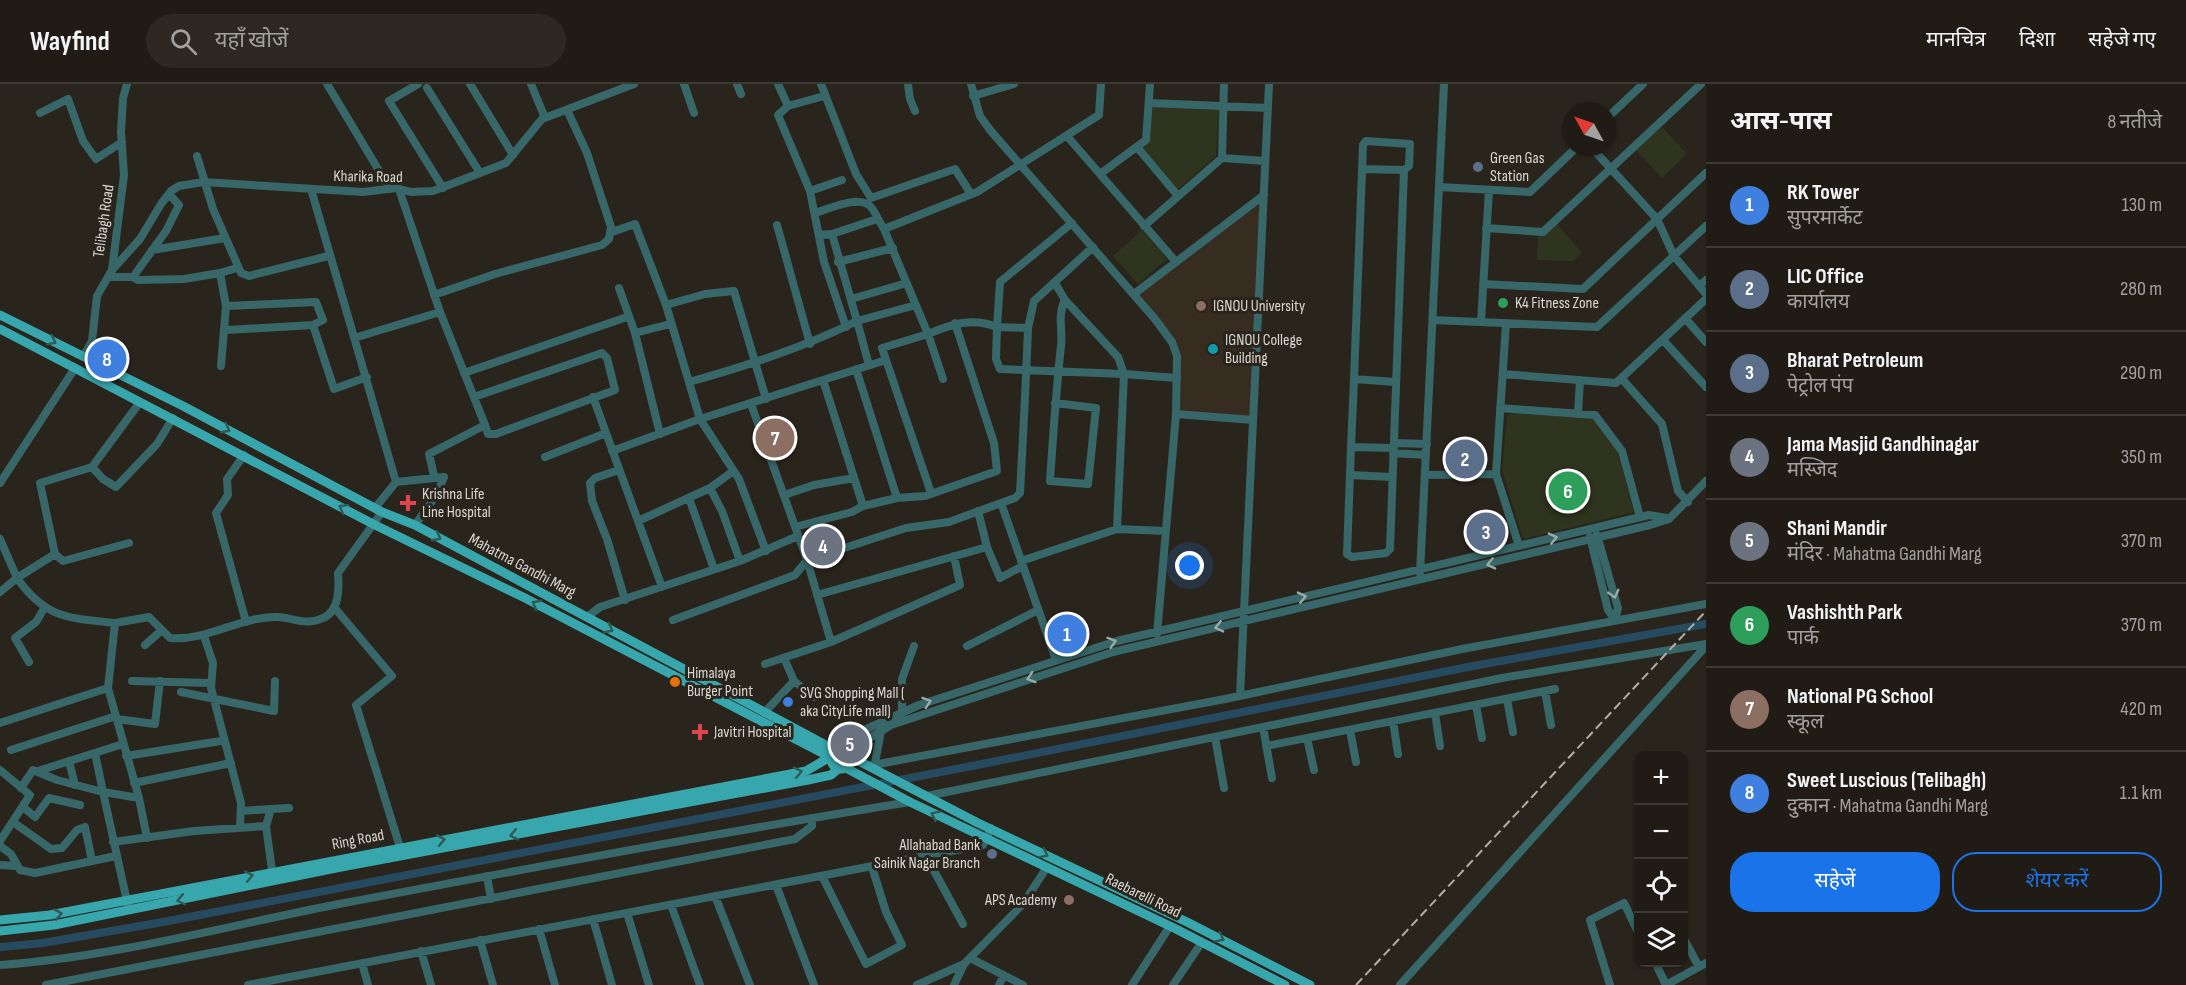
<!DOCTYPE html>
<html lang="hi">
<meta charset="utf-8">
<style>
:root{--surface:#201c15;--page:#2d2922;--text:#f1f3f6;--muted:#a2a1a0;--line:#3d3a34;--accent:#1a73e8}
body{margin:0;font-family:"Sofia Sans Condensed","Noto Sans Devanagari",sans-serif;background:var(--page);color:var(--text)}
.controls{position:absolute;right:18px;bottom:18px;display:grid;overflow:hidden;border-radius:12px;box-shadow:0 2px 4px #0004}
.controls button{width:54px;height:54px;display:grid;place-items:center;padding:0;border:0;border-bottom:2px solid var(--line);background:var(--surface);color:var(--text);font:30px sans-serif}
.compass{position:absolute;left:1562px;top:18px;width:54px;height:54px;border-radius:50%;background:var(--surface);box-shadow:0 2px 4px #0004;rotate:310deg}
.you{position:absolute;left:1190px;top:482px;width:21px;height:21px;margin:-15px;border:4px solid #fff;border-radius:50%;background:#1a73e8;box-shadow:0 0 0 9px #1a73e833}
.badge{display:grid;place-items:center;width:39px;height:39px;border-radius:50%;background:var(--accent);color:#fff;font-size:20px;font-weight:700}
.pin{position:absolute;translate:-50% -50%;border:3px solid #fff;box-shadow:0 2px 6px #0006}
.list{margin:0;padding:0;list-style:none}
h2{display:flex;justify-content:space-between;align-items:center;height:78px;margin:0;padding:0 24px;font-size:26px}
h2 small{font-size:20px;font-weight:400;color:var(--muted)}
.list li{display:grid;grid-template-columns:39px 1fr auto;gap:18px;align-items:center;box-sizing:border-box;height:84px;padding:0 24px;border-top:2px solid var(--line)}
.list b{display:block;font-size:22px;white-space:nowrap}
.list p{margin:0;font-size:20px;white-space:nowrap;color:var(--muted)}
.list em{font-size:20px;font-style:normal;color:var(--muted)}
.actions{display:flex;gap:12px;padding:18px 24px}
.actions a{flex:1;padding:14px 0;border:2px solid var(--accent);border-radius:24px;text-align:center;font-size:21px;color:var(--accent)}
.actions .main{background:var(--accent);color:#fff}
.icon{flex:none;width:33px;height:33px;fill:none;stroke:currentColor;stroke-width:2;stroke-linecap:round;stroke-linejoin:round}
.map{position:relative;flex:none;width:1706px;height:901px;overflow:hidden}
header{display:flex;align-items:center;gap:36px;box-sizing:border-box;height:84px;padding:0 30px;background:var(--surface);border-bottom:2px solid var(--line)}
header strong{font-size:28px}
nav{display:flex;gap:33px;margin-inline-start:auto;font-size:21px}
.search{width:420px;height:54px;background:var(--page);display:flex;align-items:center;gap:15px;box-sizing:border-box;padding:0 21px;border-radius:33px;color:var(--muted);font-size:22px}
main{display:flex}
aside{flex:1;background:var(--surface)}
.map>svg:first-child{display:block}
.built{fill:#362c1f}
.green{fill:#2e341d}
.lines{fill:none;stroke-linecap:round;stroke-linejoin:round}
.canal{stroke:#264b61;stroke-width:8}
.minor{stroke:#376769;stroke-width:8}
.major{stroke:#37a7ad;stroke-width:9}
.rail{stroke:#b2ada7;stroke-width:2;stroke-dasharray:9 4.5;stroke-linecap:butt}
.oneway{stroke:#2f5956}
.oneway2{stroke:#99aaa7}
.service-dot{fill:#5c6f8a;stroke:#2a251c;stroke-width:2}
.leisure-dot{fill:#2e9e5b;stroke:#2a251c;stroke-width:2}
.education-dot{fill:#8d6e63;stroke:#2a251c;stroke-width:2}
.culture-dot{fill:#0f9aa8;stroke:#2a251c;stroke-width:2}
.health-dot{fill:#e0444e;stroke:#2a251c;stroke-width:2}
.food-dot{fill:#e8710a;stroke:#2a251c;stroke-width:2}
.shop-dot{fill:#3f7fe0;stroke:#2a251c;stroke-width:2}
.labels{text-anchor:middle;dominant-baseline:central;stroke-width:6;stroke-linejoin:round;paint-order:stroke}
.poi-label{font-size:16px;fill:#dbd7d1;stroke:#2a251c;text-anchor:start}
.street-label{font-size:16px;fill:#dbd7d1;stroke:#2a251c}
</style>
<header>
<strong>Wayfind</strong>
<div class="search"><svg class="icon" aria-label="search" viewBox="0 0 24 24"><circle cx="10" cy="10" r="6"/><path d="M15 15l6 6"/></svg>यहाँ खोजें</div>
<nav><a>मानचित्र</a><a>दिशा</a><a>सहेजे गए</a></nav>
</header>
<main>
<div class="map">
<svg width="1706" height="901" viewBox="0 0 1706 901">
<rect width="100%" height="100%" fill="#2a251c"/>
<path class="built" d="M1264,111L1251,334L1177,329L1178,272L1134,210Z"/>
<path class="green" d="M1152,23L1219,26L1216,72L1177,106L1141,63Z
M1661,42L1687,70L1662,94L1636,66Z
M1557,140L1582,169L1573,177L1537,176L1538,152L1545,151Z
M1142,146L1167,175L1138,200L1113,172Z
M1513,327L1591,333L1616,363L1634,428L1523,455L1502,386L1507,332Z"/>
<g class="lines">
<path class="canal" d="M0,863L43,859L163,838L977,681L1473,582L1706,540"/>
<path class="minor" d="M327,0L390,105
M418,0L389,17L443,104
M470,0L513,71
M531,0L545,34
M684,0L694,29
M737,0L741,10
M778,0L788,22L824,12
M821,0L856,90L871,114L955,85L971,110
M908,0L910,15L915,27
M971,0L980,32L990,46L1155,235L1172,258L1177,272L1176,330L1157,550
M427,4L480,89
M973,12L1014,0
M1149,19L1268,24
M788,22L778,31L810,107
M40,29L68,15L83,57L96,75L122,58
M1607,34L1643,0
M1067,52L1176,178
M1137,63L1178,112
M1591,63L1657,135L1674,172L1706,210
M197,72L213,125L241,189L249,192L328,172
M1222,74L1265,77
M1362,85L1404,86
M1100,90L1146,56L1150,0
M842,96L810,107L824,178L846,243
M1439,103L1530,108L1577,63
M311,105L396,398L444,393L437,410L415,441
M399,105L440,228L485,341
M815,129C829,125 860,110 871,123C876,129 879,138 884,145
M1072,139L1000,198L997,243C972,233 952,240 928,250L884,145L977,108L1099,31L1101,0
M777,141L810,260
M1144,142L1222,74L1224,0
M1486,144L1543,148L1701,0
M612,148L635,140L666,221L700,335L739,395L766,467
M820,151L832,150L877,135
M152,166L225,154
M838,178L893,164
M112,186L140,155L161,120L171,107L179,102L203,98L363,108L396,104L411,108L433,107L506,79L542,35L634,0
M220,189L237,184
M109,193H133L138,196L184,195L220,189L226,222L221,282
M133,193L166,147L179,121L169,110
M1055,199L1065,216L1118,273L1124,290L1177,294
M1483,200L1583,205L1706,89
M1699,202L1706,196
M619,204L635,249L660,350
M1134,210L1264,111
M434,211L495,190L602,161L609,155L611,143L587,69L567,26
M851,215L907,199
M666,221L705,210L734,207L766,315
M226,222L316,218L323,236L313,241
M1685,234L1706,258
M1433,236L1597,243L1706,142
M1481,238L1489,106
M1506,239L1496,390L1519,462
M1028,244L1034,217L1093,163
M226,246L313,241L334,305L367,293
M635,249L670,240
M354,254L440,228
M1663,256L1706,303
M83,273L92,257L97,212L112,186L124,91L121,48L123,14L127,0
M886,276L931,409
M869,281L857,237L916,221
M856,285L897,414
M464,289L627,233
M1503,290L1616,299L1706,215
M1354,295L1351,363L1394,364
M1622,295L1662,340L1678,407L1688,418
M823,296L863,422
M689,298C747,282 803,264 857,237L832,150
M593,313L662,503
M1055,319L1096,324L1088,400L1050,397C1053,352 1056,307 1061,262C1063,247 1057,231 1065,216
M751,320L807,476L831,558
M1500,324L1595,331L1622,367L1640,433
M1176,330L1253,336
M1578,330L1580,296
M1394,359L1427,360
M1351,363L1347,470L1352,473L1386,469L1390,465L1404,86L1409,82L1410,60L1366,57L1363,61L1354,295L1395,298
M612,367L700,335L886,276L882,264L928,250L943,295
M1393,369L1426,371
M244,371L227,395L228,411L216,429L246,538
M545,373L606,349
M92,383L103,395L116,403L157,360L173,334
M619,386L595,394L590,399L592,417L607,455L625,516
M1350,391L1392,393
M1425,391L1496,390
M434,392L429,370L485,341L488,350H496L615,306L607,274L602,269L474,313
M0,399L75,284
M710,404L722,427L740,477
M784,411L814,401L854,394
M689,414L714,485
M375,424L396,398
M978,427L987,463L1000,494L1023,482
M638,437L710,404L732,388
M795,443L852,428L863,422L897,414L925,412L997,387L994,359L955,239
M1117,445L1166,447
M1597,451L1618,524L1615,536
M1590,453L1608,526L1615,536
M0,455L17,494L55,470
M129,459L63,477L55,470L40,399L92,383L140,318
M1021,477L1117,445L1124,290L1000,285L996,275L997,243L1028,244C1026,299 1023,354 1020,409L1015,414L1001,419L1056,576
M1420,489L1444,0
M0,508L17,494C46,535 69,534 115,539L108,604L139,714L103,708L128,822
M817,511L987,463
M334,523L392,592L356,621L402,770
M587,533L600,523L740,477L798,452
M673,536L795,491L807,476L906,444L949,438L1001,419
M115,539L149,533L170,554C209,557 240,532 278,533C294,534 306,542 323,534C340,527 339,503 338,489L382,428
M204,552L213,579L211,604L241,719L240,743
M145,561L162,546
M967,562L1038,526
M29,578L15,554L36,538L45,523
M765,580L831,558L960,501L954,472
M132,597L211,599
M794,597L814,613
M1545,607L1551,641
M181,608L274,627L275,597
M1240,612L1269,0
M1507,615L1513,648
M1476,621L1482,654
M902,628V595L914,562
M764,629L794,597L784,574
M1435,629L1440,662
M117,635L155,640L160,597
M1393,637L1398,670
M0,639L108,604
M1263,643L1272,694
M1350,646L1356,678
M1215,653L1224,704
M1307,654L1314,686
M1266,662L1555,605
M839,664L849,653L919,621L1117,557L1649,431L1667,434
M11,666L116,632
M126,672L221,657
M851,673L860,660L891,641L1113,568L1650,441L1669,435L1706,397
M69,677L75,701
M875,679L881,647
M868,682L1225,615L1462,565L1706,520
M0,686L30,711L0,757
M38,687L123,660
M134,699L231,679
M21,704L33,686L57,696L103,708L95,669
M927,712L1502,594L1706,560
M139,714L147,754
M23,723L35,733L49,714L80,721
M241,727L271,725
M13,738L51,765L62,764L77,746L85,743L92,777
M266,742L273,794
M113,758L194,747L266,742L271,725L289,724
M0,762L11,770L20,786L35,789L116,772
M926,772L963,840
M0,781L15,782
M487,792L491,815
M822,792L866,880L902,861L886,828L872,783
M776,801L814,901
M715,812L750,901
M671,821L700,901
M627,829L649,901
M593,835L612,901
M539,845L555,901
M1684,855L1699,883
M480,856L493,901
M421,867L431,901
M970,874L1023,901
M1655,878L1666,901
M362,879L368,901
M0,881C113,873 222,843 334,821C525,785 717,749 910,718
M46,901L795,755L812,742V734
M248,901L983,761L991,744
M917,901L964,880L1023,820L1047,783
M954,901L964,880
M999,901L1004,891
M1132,901L1170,842
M1173,901L1202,858
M1400,901L1706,562
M1610,901L1590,836L1624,819L1638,848
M1666,901L1706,879"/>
<path class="major" d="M0,231L183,322L382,428L415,441L835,666
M0,245L375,441L525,514L830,673
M831 675a10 10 0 1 1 20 0a10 10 0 1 1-20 0Z
M851,673L978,739L1187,838L1310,901
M846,684L910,718L1176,845L1285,901
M0,836L50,831L806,687L830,673
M0,847L54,841L341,783L808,696L831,691L838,685"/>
<path class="rail" d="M1356,901L1706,527"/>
</g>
<defs><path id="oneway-chevron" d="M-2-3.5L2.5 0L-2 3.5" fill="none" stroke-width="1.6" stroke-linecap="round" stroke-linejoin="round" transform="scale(1.5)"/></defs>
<g class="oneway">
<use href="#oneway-chevron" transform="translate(52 257) rotate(27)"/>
<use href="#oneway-chevron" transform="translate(226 345) rotate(28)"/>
<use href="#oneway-chevron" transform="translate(343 424) rotate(-151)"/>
<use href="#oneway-chevron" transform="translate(437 453) rotate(28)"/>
<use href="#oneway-chevron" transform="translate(536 520) rotate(-152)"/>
<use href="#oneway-chevron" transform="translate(609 545) rotate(28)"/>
<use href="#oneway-chevron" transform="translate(798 688) rotate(-12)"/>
<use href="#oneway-chevron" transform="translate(935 731) rotate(-154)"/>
<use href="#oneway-chevron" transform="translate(514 751) rotate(168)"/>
<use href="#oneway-chevron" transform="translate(441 756) rotate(-11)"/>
<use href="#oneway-chevron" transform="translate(1044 770) rotate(26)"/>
<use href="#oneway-chevron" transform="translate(249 792) rotate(-11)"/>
<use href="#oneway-chevron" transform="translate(181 816) rotate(168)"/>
<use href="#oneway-chevron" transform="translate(58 830) rotate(-11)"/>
<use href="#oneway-chevron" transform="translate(1220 854) rotate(27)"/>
</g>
<g class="oneway2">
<use href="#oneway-chevron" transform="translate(1553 454) rotate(-13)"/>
<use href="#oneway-chevron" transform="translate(1491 480) rotate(167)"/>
<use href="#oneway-chevron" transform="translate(1614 510) rotate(75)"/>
<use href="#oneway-chevron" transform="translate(1302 513) rotate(-13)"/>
<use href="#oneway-chevron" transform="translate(1219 543) rotate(167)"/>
<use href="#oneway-chevron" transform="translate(1112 558) rotate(-17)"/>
<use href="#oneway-chevron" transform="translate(1031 594) rotate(162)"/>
<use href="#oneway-chevron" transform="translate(927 618) rotate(-18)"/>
</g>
<g class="service-dot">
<circle cx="1478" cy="83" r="6"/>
<circle cx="992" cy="770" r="6"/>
</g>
<circle class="leisure-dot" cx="1503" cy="219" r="6"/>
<g class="education-dot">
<circle cx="1201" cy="222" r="6"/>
<circle cx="1069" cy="816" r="6"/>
</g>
<circle class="culture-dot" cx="1213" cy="265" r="6"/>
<g class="health-dot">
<path d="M405 410h6v6h6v6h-6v6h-6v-6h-6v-6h6z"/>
<path d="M697 639h6v6h6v6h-6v6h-6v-6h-6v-6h6z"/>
</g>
<circle class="food-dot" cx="675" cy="598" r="6"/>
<circle class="shop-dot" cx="788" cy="618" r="6"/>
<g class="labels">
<g class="poi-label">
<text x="1490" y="74">Green Gas<tspan x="1490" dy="18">Station</tspan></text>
<text x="1515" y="219">K4 Fitness Zone</text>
<text x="1213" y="222">IGNOU University</text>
<text x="1225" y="256">IGNOU College<tspan x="1225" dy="18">Building</tspan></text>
<text x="422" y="410">Krishna Life<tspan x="422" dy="18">Line Hospital</tspan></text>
<text x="687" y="589">Himalaya<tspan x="687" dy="18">Burger Point</tspan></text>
<text x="800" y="609">SVG Shopping Mall (<tspan x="800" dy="18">aka CityLife mall)</tspan></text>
<text x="714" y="648">Javitri Hospital</text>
<text x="980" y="761" text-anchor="end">Allahabad Bank<tspan x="980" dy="18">Sainik Nagar Branch</tspan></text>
<text x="1057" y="816" text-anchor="end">APS Academy</text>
</g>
<g class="street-label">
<text transform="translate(368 93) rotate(1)">Kharika Road</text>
<text transform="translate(104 137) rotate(-82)">Telibagh Road</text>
<text transform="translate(522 482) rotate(28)">Mahatma Gandhi Marg</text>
<text transform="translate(358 756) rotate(-11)">Ring Road</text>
<text transform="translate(1143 812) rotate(26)">Raebarelli Road</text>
</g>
</g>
</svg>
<div class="controls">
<button>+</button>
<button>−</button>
<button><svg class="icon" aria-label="locate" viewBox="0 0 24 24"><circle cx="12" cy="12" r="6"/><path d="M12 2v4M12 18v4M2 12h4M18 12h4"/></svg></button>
<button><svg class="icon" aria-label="layers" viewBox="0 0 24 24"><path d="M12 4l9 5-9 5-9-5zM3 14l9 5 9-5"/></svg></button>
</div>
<svg class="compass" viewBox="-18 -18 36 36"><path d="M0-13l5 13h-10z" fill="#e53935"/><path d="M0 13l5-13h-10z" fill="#a2a1a0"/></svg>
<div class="you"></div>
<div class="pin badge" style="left:1067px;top:550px;background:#3f7fe0">1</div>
<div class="pin badge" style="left:1465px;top:375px;background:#5c6f8a">2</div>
<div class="pin badge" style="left:1486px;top:448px;background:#5c6f8a">3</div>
<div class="pin badge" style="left:823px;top:462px;background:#6b7280">4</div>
<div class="pin badge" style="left:850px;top:660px;background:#6b7280">5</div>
<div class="pin badge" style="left:1568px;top:407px;background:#2e9e5b">6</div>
<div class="pin badge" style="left:775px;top:354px;background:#8d6e63">7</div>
<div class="pin badge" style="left:107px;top:275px;background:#3f7fe0">8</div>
</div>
<aside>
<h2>आस-पास<small>8 नतीजे</small></h2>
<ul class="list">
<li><span class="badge" style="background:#3f7fe0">1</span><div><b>RK Tower</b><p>सुपरमार्केट</p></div><em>130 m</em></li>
<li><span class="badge" style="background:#5c6f8a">2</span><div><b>LIC Office</b><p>कार्यालय</p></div><em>280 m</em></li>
<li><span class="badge" style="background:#5c6f8a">3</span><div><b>Bharat Petroleum</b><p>पेट्रोल पंप</p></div><em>290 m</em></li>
<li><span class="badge" style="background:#6b7280">4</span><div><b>Jama Masjid Gandhinagar</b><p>मस्जिद</p></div><em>350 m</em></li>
<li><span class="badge" style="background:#6b7280">5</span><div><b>Shani Mandir</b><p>मंदिर · Mahatma Gandhi Marg</p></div><em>370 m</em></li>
<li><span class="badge" style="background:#2e9e5b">6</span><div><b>Vashishth Park</b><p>पार्क</p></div><em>370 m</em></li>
<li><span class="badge" style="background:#8d6e63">7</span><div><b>National PG School</b><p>स्कूल</p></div><em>420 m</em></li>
<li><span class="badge" style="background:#3f7fe0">8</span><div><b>Sweet Luscious (Telibagh)</b><p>दुकान · Mahatma Gandhi Marg</p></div><em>1.1 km</em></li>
</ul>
<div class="actions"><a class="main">सहेजें</a><a>शेयर करें</a></div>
</aside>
</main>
